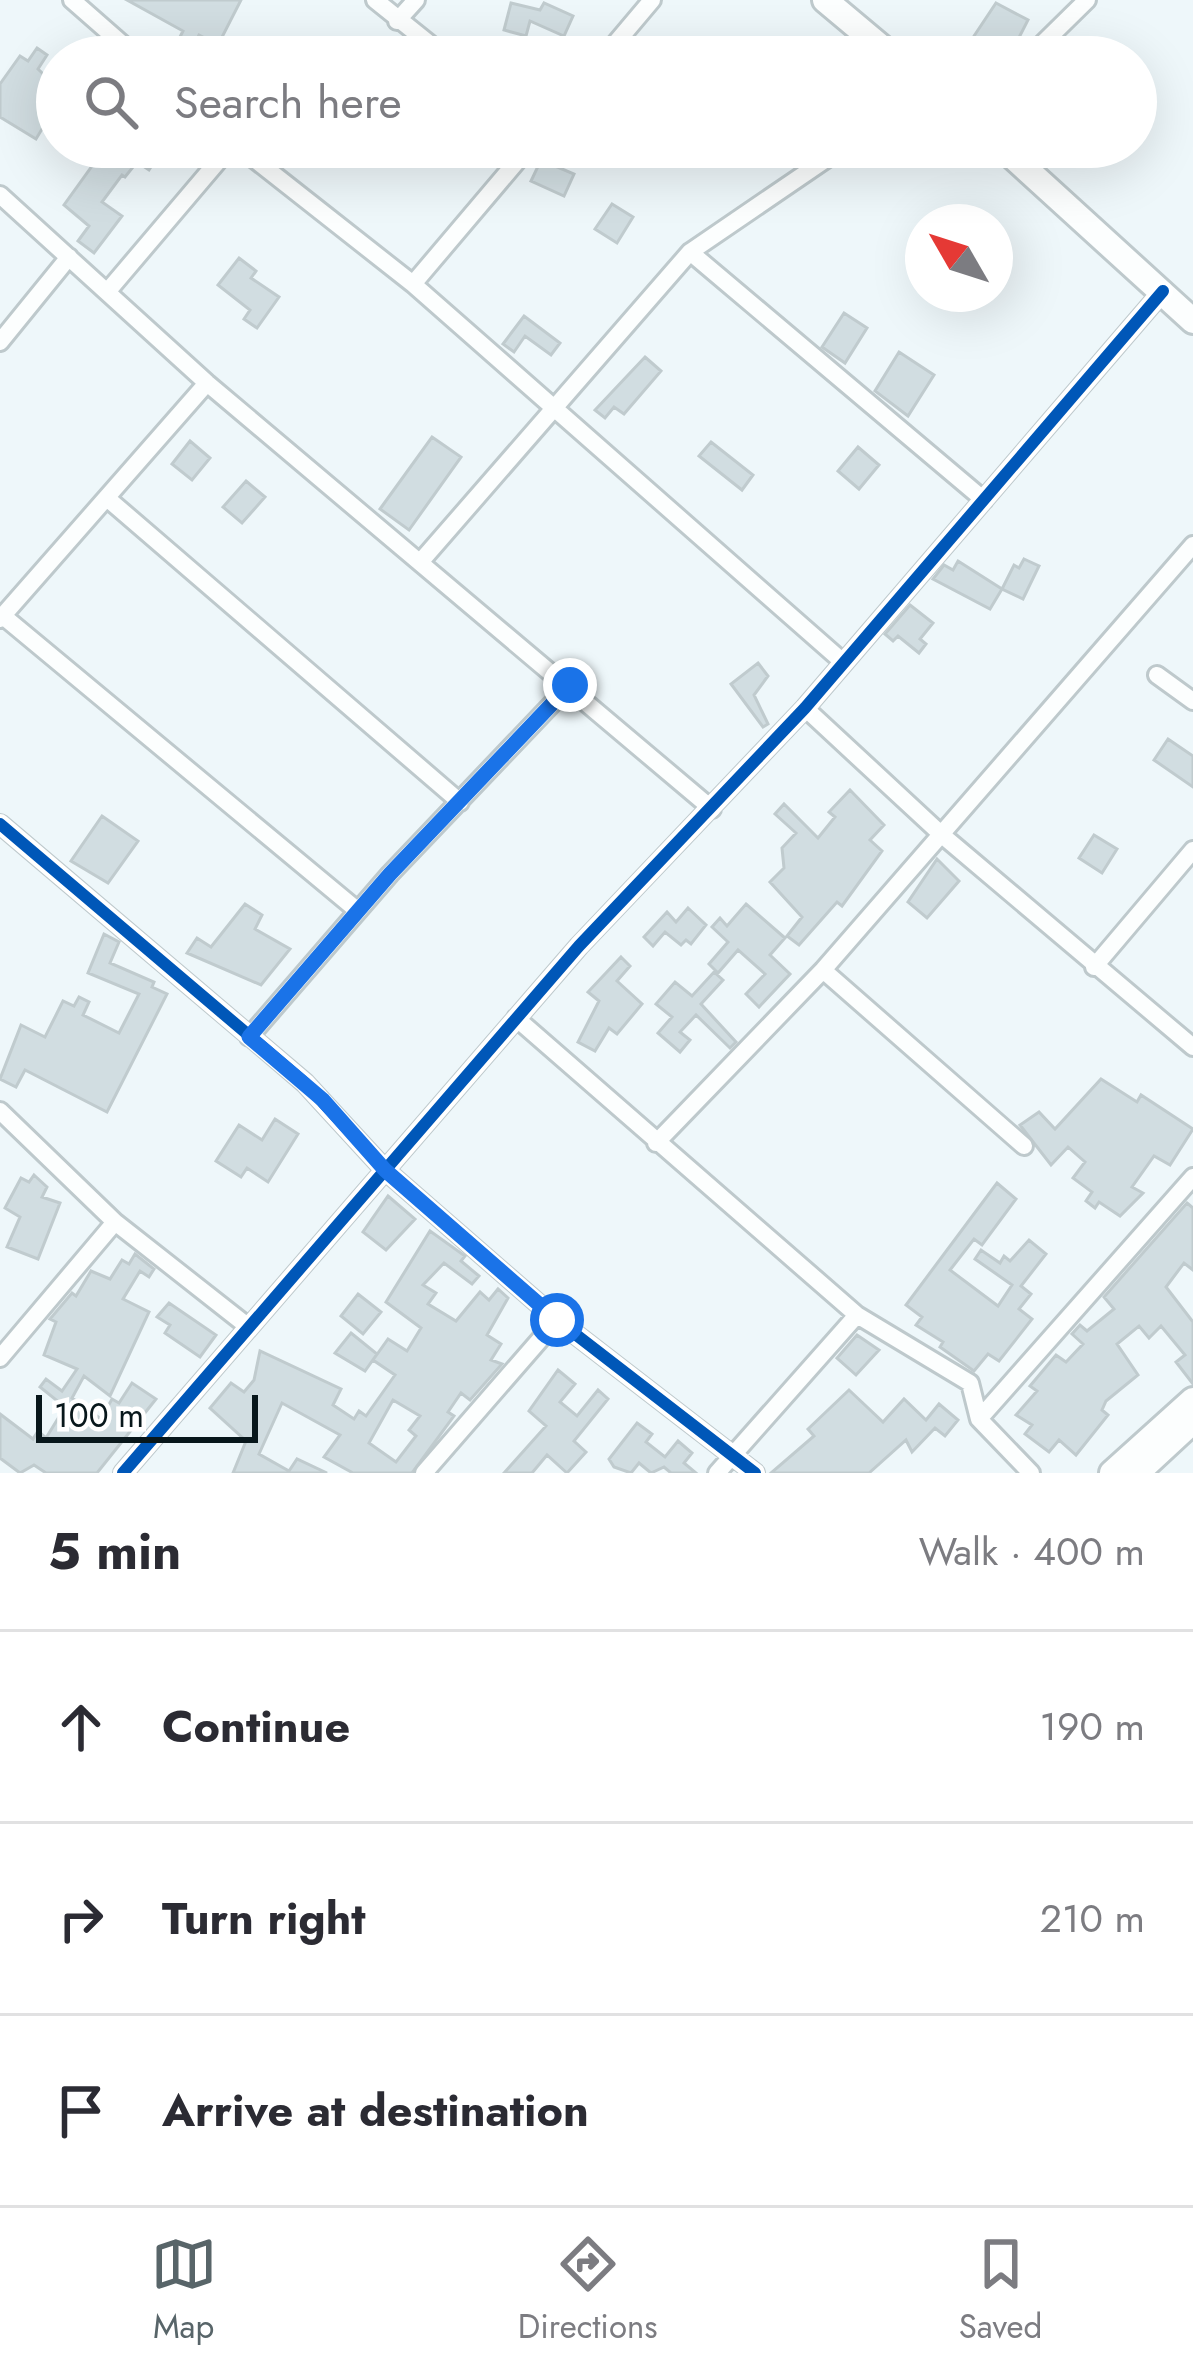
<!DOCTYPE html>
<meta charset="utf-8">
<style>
:root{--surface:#fff;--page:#f2f2f3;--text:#2b2b33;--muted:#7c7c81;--line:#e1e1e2;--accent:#586569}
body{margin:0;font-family:Jost,sans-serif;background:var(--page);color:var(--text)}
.compass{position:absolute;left:905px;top:204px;width:108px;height:108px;border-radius:50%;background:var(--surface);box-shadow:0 12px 48px #0002;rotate:309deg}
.scale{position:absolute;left:36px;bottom:30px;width:222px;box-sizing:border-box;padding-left:12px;border:6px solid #08171b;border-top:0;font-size:33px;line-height:42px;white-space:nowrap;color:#08171b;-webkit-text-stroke:9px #fff;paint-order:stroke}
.stop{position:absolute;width:36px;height:36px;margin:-27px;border:9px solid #1a73e8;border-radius:50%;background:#fff}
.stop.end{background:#1a73e8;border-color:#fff;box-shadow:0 3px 12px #0008}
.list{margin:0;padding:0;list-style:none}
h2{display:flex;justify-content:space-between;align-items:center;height:156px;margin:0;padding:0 48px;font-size:51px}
h2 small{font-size:39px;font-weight:400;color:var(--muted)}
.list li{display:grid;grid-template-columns:78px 1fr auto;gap:36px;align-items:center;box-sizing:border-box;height:192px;padding:0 48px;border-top:3px solid var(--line)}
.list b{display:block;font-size:45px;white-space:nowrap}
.list em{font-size:39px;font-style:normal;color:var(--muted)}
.icon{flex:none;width:66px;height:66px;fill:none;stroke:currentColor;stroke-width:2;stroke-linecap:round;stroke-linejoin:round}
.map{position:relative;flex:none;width:1193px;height:1473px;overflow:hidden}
.search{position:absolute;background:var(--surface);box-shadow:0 12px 48px #0002;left:36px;right:36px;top:36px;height:132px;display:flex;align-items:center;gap:30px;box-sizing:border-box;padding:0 42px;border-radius:66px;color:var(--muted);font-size:45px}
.sheet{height:732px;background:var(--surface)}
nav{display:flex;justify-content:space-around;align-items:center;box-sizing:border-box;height:168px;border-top:3px solid var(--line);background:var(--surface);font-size:33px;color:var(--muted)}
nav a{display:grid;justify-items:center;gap:6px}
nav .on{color:var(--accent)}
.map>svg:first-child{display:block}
.building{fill:#d1dde1;stroke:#c0cbce;stroke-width:3;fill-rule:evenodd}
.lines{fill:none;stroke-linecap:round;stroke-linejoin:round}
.street-casing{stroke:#bec9cc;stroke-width:22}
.secondary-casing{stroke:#bec9cc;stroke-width:30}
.street{stroke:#fcfefe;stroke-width:16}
.secondary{stroke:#fcfefe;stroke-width:24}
.cycleway-casing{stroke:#fff;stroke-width:20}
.cycleway{stroke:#0057b8;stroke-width:12}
.route{stroke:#1a73e8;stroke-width:15}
</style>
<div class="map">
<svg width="1193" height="1473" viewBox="0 0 1193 1473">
<rect width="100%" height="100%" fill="#eef7fa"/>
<path class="building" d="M127,0H241L218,45L199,35L193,47L179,39L183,31Z
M511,3L540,10L544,3L573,16L564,36L530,21L526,36L504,30Z
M996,3L1028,20L1009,57L994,51L991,57H971L979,44L972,39Z
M37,48L47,55L38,69L57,87L49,99L57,104L36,139L0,117V84L20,56L28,61Z
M80,147H182L172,162L160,153L149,170L137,162L125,177L122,175L102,202L122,216L94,253L78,241L89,226L64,205L97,159Z
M541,160L574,174L564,196L531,181Z
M612,204L633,217L617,243L595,229Z
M239,258L256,271L251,278L279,297L257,328L244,319L250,310L218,285Z
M844,313L867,328L845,363L822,347Z
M524,316L560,343L551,355L525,336L514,352L503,344Z
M899,352L934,375L908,416L875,391Z
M645,357L661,371L624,414L614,407L605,418L595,410Z
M432,437L461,457L409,530L380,509Z
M190,441L210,458L192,480L172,464Z
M711,442L753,475L742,490L699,456Z
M858,447L879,465L859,489L838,471Z
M246,481L265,497L242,523L223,507Z
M1024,559L1039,566L1023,599L1002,589L1014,565L1019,568Z
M958,561L1002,589L990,609L933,579L944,565L953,570Z
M910,605L933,623L920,639L926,644L919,653L898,636L893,641L885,634Z
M758,663L768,676L754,695L768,724L763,727L731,684Z
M1168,739L1193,756V787L1154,760Z
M850,790L884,825L870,840L882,851L842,906L837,902L799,945L787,936L802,917L770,882L784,868L782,848L796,833L775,814L784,804L818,838L835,817L829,812Z
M102,816L138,841L108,883L71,861Z
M1094,835L1117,849L1102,873L1079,858Z
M937,859L959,881L927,918L908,902Z
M245,904L262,915L255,929L290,949L261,985L187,953L197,938L211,947Z
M746,904L785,938L770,955L790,974L759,1007L746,994L765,974L738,950L718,973L709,964L728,942L712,927L720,918L727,926Z
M688,908L706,925L691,944L686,940L681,945L665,932L653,946L644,937L667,912L676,922Z
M104,934L119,942L110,963L154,982L152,987L167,994L107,1112L25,1070L16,1087L0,1079L21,1025L45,1037L63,1001L74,1006L79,997L89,1002L83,1015L119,1033L139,994L88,973Z
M621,957L630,966L617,981L642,1004L617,1034L609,1028L595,1051L578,1042L599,1001L588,992Z
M714,972L723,980L701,1004L736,1042L730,1048L696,1015L680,1032L690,1040L680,1052L658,1033L672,1017L656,1004L675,982L692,996Z
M1101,1079L1137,1102L1141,1095L1193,1129L1170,1165L1154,1156L1132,1187L1143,1193L1120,1216L1099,1202L1095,1208L1086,1201L1092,1192L1073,1178L1085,1162L1068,1147L1051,1165L1020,1125L1039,1112L1055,1129Z
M275,1119L298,1134L268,1182L247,1168L241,1177L216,1161L239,1125L262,1140Z
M34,1175L47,1187L42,1197L60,1203L38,1259L7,1247L20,1217L5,1208L21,1178L29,1182Z
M997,1183L1016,1199L982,1245L974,1239L950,1270L998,1306L1012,1285L975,1259L981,1250L1000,1263L1004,1256L1010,1261L1029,1240L1046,1254L1021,1286L1031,1294L1019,1309L1032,1319L999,1361L988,1354L974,1371L940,1347L943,1342L916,1325L922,1317L906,1305Z
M388,1196L415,1219L386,1250L363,1232Z
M1187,1203L1193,1208V1270L1184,1263L1166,1287L1193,1322V1384L1176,1362L1185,1355L1161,1326L1149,1338L1139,1326L1117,1344L1138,1375L1106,1401L1102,1410L1108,1415L1076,1455L1059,1440L1049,1452L1025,1434L1032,1425L1016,1415L1037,1391L1030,1386L1056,1355L1066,1362L1083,1344L1072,1334L1080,1325L1087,1331L1114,1309L1104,1297Z
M430,1231L465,1256L461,1261L479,1276L472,1284L444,1263L423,1285L436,1293L428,1304L456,1321L480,1292L489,1300L498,1289L508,1298L487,1335L501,1344L491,1360L502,1364L470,1400L461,1393L448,1412L454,1416L412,1473H353L324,1457L340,1435L282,1403L259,1454L289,1471L297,1459L327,1473H233L246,1441L210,1408L231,1383L244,1392L254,1380L260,1351L341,1389L333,1405L354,1419L359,1411L366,1416L395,1375L373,1360L388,1339L407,1351L421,1328L386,1302ZM393,1400L420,1416L409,1430L416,1436L396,1462L369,1443Z
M135,1254L154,1269L149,1277L140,1271L123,1299L149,1312L110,1396L84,1376L72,1398L101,1419L112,1399L119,1403L132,1383L156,1399L97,1473H46L34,1465L20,1473L0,1458V1414L33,1439L38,1431L46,1438L65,1407L40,1387L46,1379L62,1391L77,1369L44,1355L56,1322L50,1319L72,1293L76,1296L91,1271L110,1279L122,1260L129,1264Z
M358,1294L381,1312L363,1334L341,1316Z
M169,1303L216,1335L200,1357L165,1333L170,1325L157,1317Z
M351,1333L377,1354L365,1371L335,1353Z
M857,1335L879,1350L856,1375L837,1358Z
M558,1370L575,1384L560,1402L577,1416L598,1390L608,1399L574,1441L586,1452L567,1473L547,1455L532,1473H504L546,1426L529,1411Z
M849,1390L883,1422L904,1399L926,1420L939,1404L958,1420L945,1436L935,1428L912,1452L906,1440L869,1473H771L814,1436L808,1429Z
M637,1423L652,1434L646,1442L665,1457L678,1441L692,1453L684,1463L696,1473H671L664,1467L651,1473L639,1463L631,1473L614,1467L609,1459Z"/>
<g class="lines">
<g class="street-casing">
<path id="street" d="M72,0L137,57
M375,0L446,57
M397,21L416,0
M604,57L652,0
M1029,57L1087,0
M239,147L413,284L843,662
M0,195L207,383L712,809
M690,252L984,500
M413,284L529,147
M107,292L230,147
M0,342L69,257
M108,499L460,802
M422,560L690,252L844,147
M3,616L358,911
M0,619L207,383
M1157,675L1193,701
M805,708L942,835L1193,1047
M0,824L305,1083L385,1170L557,1320L755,1473
M1094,967L1193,850
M823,970L1024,1146
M516,1018L857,1315L970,1383L979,1419L1031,1473
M249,1037L390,874L570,685
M0,1111L115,1222L246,1325
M656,1143L823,970L1193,545
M0,1358L115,1222
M979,1419L1193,1177
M123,1473L579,946L805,708L1163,291
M424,1473L557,1320
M717,1473L857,1315"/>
</g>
<g class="secondary-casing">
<path id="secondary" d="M825,0L893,57
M1002,147L1193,321
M1112,1473L1193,1400
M1137,1473L1193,1421"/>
</g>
<use href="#street" class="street"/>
<use href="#secondary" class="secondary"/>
<g class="cycleway-casing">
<path id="cycleway" d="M0,824L305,1083L385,1170L557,1320L755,1473
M123,1473L579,946L805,708L1163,291"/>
</g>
<use href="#cycleway" class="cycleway"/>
</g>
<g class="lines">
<path class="route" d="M557,1320L385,1170L323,1100L249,1037L390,874L570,685"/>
</g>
</svg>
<svg class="compass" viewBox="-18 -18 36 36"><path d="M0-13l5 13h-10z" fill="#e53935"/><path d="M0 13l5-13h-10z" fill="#7c7c81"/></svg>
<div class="scale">100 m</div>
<div class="stop" style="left:557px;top:1320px"></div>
<div class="stop end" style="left:570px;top:685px"></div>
<div class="search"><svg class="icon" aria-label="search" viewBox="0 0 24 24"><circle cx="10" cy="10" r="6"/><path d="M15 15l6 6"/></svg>Search here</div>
</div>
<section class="sheet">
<h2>5 min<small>Walk · 400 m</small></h2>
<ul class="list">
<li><svg class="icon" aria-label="ahead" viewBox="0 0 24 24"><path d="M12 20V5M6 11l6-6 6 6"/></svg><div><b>Continue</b></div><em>190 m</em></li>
<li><svg class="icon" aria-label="right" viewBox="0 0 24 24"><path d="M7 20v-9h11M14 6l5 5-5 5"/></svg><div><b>Turn right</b></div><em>210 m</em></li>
<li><svg class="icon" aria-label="arrive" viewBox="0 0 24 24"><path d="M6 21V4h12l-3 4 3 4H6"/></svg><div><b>Arrive at destination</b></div></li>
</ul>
</section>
<nav>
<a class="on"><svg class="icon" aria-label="map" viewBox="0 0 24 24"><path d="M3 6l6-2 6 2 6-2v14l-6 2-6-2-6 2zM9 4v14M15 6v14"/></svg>Map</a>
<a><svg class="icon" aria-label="directions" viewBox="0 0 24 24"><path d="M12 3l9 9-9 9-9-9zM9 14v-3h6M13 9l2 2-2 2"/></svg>Directions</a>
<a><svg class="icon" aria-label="saved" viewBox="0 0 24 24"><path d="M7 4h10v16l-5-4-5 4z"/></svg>Saved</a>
</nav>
